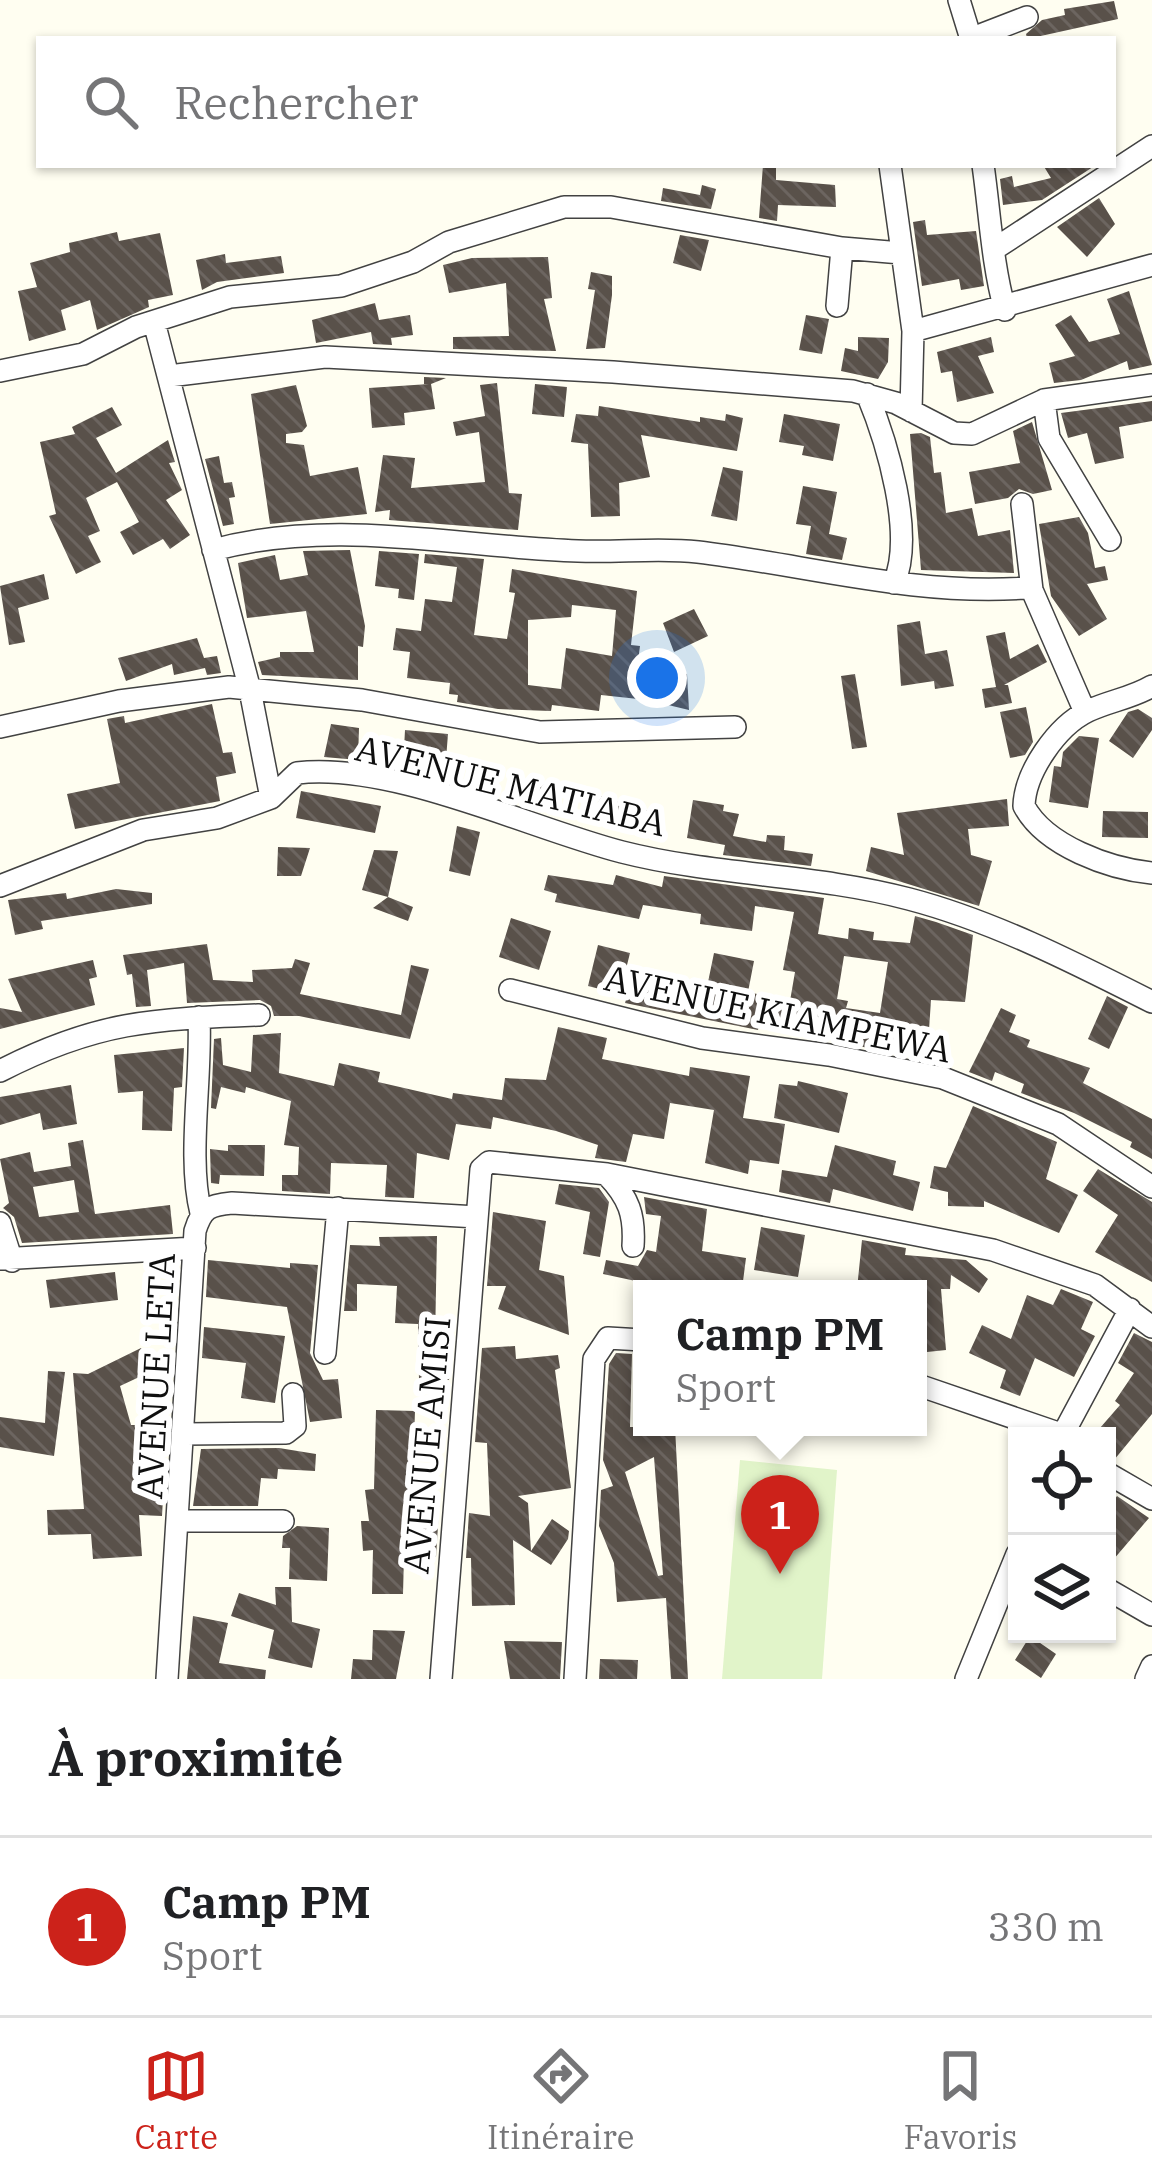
<!DOCTYPE html>
<html lang="fr">
<meta charset="utf-8">
<style>
:root{--surface:#fff;--page:#f6f6f6;--text:#202124;--muted:#757577;--line:#e0e0e0;--accent:#cc221a}
body{margin:0;font-family:"IBM Plex Serif",serif;background:var(--page);color:var(--text)}
.controls{position:absolute;right:36px;bottom:36px;display:grid;overflow:hidden;border-radius:0px;box-shadow:0 3px 9px #0004}
.controls button{width:108px;height:108px;display:grid;place-items:center;padding:0;border:0;border-bottom:3px solid var(--line);background:var(--surface);color:var(--text);font:60px sans-serif}
.you{position:absolute;left:657px;top:678px;width:42px;height:42px;margin:-30px;border:9px solid #fff;border-radius:50%;background:#1a73e8;box-shadow:0 0 0 18px #1a73e833}
.badge{display:grid;place-items:center;width:78px;height:78px;border-radius:50%;background:var(--accent);color:#fff;font-size:39px;font-weight:700}
.pin{position:absolute;translate:-50% -99px;filter:drop-shadow(0 3px 6px #0008)}
.pin::after{content:'';position:absolute;top:63px;width:42px;height:36px;background:inherit;clip-path:polygon(0 0,100% 0,50% 100%)}
.popup{position:absolute;left:633px;top:1280px;width:294px;height:156px;box-sizing:border-box;display:grid;place-content:center;border-radius:0px;background:var(--surface);filter:drop-shadow(0 3px 9px #0005);font-size:39px;white-space:nowrap;color:var(--muted)}
.popup b{font-size:45px;color:var(--text)}
.popup::after{content:'';position:absolute;left:50%;top:100%;margin-left:-24px;border:24px solid transparent;border-top-color:var(--surface)}
.list{margin:0;padding:0;list-style:none}
h2{display:flex;justify-content:space-between;align-items:center;height:156px;margin:0;padding:0 48px;font-size:51px}
h2 small{font-size:39px;font-weight:400;color:var(--muted)}
.list li{display:grid;grid-template-columns:78px 1fr auto;gap:36px;align-items:center;box-sizing:border-box;height:180px;padding:0 48px;border-top:3px solid var(--line)}
.list b{display:block;font-size:45px;white-space:nowrap}
.list p{margin:0;font-size:39px;white-space:nowrap;color:var(--muted)}
.list em{font-size:39px;font-style:normal;color:var(--muted)}
.icon{flex:none;width:66px;height:66px;fill:none;stroke:currentColor;stroke-width:2;stroke-linecap:round;stroke-linejoin:round}
.map{position:relative;flex:none;width:1152px;height:1679px;overflow:hidden}
.search{position:absolute;background:var(--surface);box-shadow:0 3px 9px #0004;left:36px;right:36px;top:36px;height:132px;display:flex;align-items:center;gap:30px;box-sizing:border-box;padding:0 42px;border-radius:0px;color:var(--muted);font-size:45px}
.sheet{height:336px;background:var(--surface)}
nav{display:flex;justify-content:space-around;align-items:center;box-sizing:border-box;height:168px;border-top:3px solid var(--line);background:var(--surface);font-size:33px;color:var(--muted)}
nav a{display:grid;justify-items:center;gap:6px}
nav .on{color:var(--accent)}
.map>svg:first-child{display:block}
.pitch{fill:#e1f4c9}
.building{fill:url(#building-back-hatch);fill-rule:evenodd}
.lines{fill:none;stroke-linecap:round;stroke-linejoin:round}
.minor-casing{stroke:#424242;stroke-width:24}
.minor{stroke:#fff;stroke-width:21}
.labels{text-anchor:middle;dominant-baseline:central;stroke-width:12;stroke-linejoin:round;paint-order:stroke}
.street-label{font-size:36px;fill:#0f0f0f;stroke:#fff}
</style>
<div class="map">
<svg width="1152" height="1679" viewBox="0 0 1152 1679">
<defs>
<pattern id="building-back-hatch" width="6" height="6" patternUnits="userSpaceOnUse" patternTransform="scale(3)"><rect width="6" height="6" fill="#59514a"/><path d="M-1 5l2 2M0 0l6 6M5-1l2 2" fill="none" stroke="#6c6560"/></pattern>
</defs>
<rect width="100%" height="100%" fill="#fffef1"/>
<path class="pitch" d="M740,1460L837,1470L822,1679H722Z"/>
<path class="building" d="M1114,1L1118,19L1027,39L1026,34L1042,20L1065,15L1064,9Z
M763,165H776V180L835,185L836,207L778,205L777,221L759,218Z
M1043,165H1096L1042,200L1003,205L1000,179L1012,176L1014,187L1051,178Z
M702,185L716,189L711,209L661,201L663,188L700,195Z
M1099,198L1115,224L1087,257L1057,227Z
M925,220L927,235L976,231L984,286L961,290L959,279L922,286L913,222Z
M117,232L119,241L160,233L173,295L148,300L149,307L97,330L90,300L61,310L66,330L29,341L18,291L37,287L30,263L70,252L69,243Z
M680,235L709,240L701,271L673,263Z
M225,254L226,263L281,256L284,273L217,282L202,290L196,260Z
M548,257L552,298L544,299L556,351L453,349V337L509,336L506,283L449,293L443,265L472,258Z
M591,272L612,276V295L605,348L586,349L595,290L588,289Z
M1129,291L1152,365L1129,370L1127,361L1081,380L1054,383L1049,363L1075,356L1055,325L1071,315L1089,342L1120,334L1107,299Z
M375,303L379,320L410,315L413,335L391,338L392,345L373,344L371,332L316,343L312,320Z
M806,315L829,319L822,354L799,350Z
M858,337L889,338L888,362L878,379L841,371L845,348L858,351Z
M991,337L994,352L978,356L994,393L957,402L952,371L941,373L937,352Z
M424,377L446,378L431,384L435,409L404,413L405,425L372,428L369,388L429,384H424Z
M497,383L509,493L522,494L518,530L389,520L390,510L375,512L383,455L415,458L411,488L485,482L479,432L456,436L453,422L485,416L480,385Z
M535,384L567,387L564,417L532,414Z
M296,385L307,426L302,432L286,434V443L304,445L310,476L358,467L367,514L270,524L251,394Z
M1152,401V421L1119,427L1124,458L1095,464L1087,433L1068,438L1061,413Z
M599,406L700,422V417L725,421L726,414L743,418L737,451L641,435L650,477L619,483L620,516L591,517L588,444L571,442L576,414L598,416Z
M112,407L122,425L96,438L116,473L168,440L175,462L169,463L182,490L166,500L190,535L170,549L163,539L133,555L120,532L139,522L117,482L86,498L100,531L88,536L101,562L76,574L49,516L56,514L40,442L75,434L72,427Z
M784,414L840,424L833,461L802,455L804,446L779,442Z
M1032,422L1052,490L1033,494L1019,489L1008,498L975,504L969,472L1020,463L1013,431Z
M921,433L930,437L934,473L941,472L946,513L972,508L978,536L1010,530L1014,573L921,570L910,434Z
M219,456L224,483L232,482L235,497L229,498L234,524L223,526L205,459Z
M723,467L743,471L737,521L711,516Z
M803,486L837,492L829,534L847,538L842,560L806,554L811,526L796,524Z
M1079,517L1088,533L1095,568L1105,566L1108,580L1087,584L1107,619L1079,636L1051,596L1039,524Z
M350,550L365,626L363,647L358,646V680L262,675L258,662L280,657V652H314L306,611L247,618L238,563L275,555L280,580L308,575L303,551Z
M379,551L419,554L414,600L398,598L399,589L375,586Z
M425,554L484,559L474,635L507,639L515,593L509,592L512,569L637,591L631,645L640,646L637,669L687,674L689,710L643,699L640,685L638,699L601,695L599,711L552,705L551,711L498,709L457,702L458,695L449,694L450,683L407,678L410,652L393,650L396,628L421,631L425,599L452,602L457,567L424,563ZM572,605L616,610L612,656L566,648L561,689L528,685V620L571,617Z
M44,574L49,599L18,608L25,642L9,645L0,586Z
M694,609L708,636L674,652L663,623Z
M920,621L925,654L947,650L954,686L935,689L934,681L901,686L897,625Z
M1005,632L1010,659L1038,644L1047,662L1004,685H1008L1012,703L985,708L982,689L996,687L986,636Z
M197,638L204,658L217,656L221,673L207,675L205,668L174,675L172,664L126,681L118,658Z
M855,674L867,747L852,749L841,676Z
M212,704L223,753L232,752L236,773L216,777L220,801L75,829L67,794L120,783L107,719L124,716L125,723Z
M1026,707L1033,742L1025,755L1010,758L1000,712Z
M1138,709L1152,718V730L1133,758L1109,741L1128,712Z
M331,724L359,728L358,760L324,757Z
M405,730L448,734L446,759L433,758L431,775L403,768Z
M1079,736L1099,738L1088,808L1049,802L1054,766L1061,767L1063,752Z
M508,780L557,785L554,811L506,798Z
M301,791L381,806L375,833L296,818Z
M600,796L652,812L646,837L594,823Z
M1007,799L1009,826L968,829L971,855L992,861L979,906L866,871L871,847L904,855L897,813Z
M693,800L724,805L723,811L739,814L733,836L766,842L767,835L785,836L784,850L813,854L811,866L723,855L725,845L687,838Z
M1103,811L1148,812V838L1102,837Z
M457,826L480,832L470,876L449,871Z
M278,847L310,848L301,876H277Z
M374,850L398,851L388,897L413,907L408,921L373,908L388,897L362,890Z
M548,875L613,885L616,875L662,887L664,876L824,898L818,934L848,939L849,928L874,932L873,940L910,943L915,916L936,922L973,935L965,1002L931,1000L929,1030L904,1028L899,1054L848,1044L849,1037L761,1019L758,1030L625,1003L627,996L588,986L598,945L630,953L627,965L707,987L714,953L754,961L748,992L790,1001L795,972L783,970L794,912L755,906L752,931L700,924L701,914L643,905L639,919L555,902L557,894L544,890ZM844,956L888,962L880,1013L846,1008L848,1001L837,999Z
M116,889L152,893V904L41,921L43,929L15,935L8,900L66,893L67,899Z
M511,918L551,931L539,970L499,957Z
M207,944L213,980L253,982L252,970L292,968L295,959L310,963L300,994L401,1015L411,965L429,969L410,1039L299,1016H274L271,1006L260,1000L187,1003L184,963L147,970L151,1006L136,1007L132,974L127,975L123,955Z
M93,960L97,977L89,979L95,1005L0,1029V1008L22,1012L8,979Z
M1107,996L1128,1007L1109,1049L1088,1039Z
M1001,1008L1016,1015L1009,1032L1030,1040L1027,1047L1090,1068L1083,1083L1152,1119V1159L1130,1147L1132,1142L1074,1113L1021,1093L1024,1084L995,1072L992,1081L969,1072Z
M558,1027L607,1038L602,1059L689,1076L690,1067L750,1076L743,1118L785,1124L779,1164L750,1160L748,1174L705,1163L714,1110L670,1103L664,1139L633,1134L626,1162L595,1158L598,1145L556,1131L493,1117L491,1129L456,1124L449,1160L417,1153L414,1198L385,1197L387,1165L331,1163L330,1194L282,1191V1175H298L299,1147L284,1145L291,1101L246,1087L245,1093L221,1087L216,1109L211,1108L214,1039L221,1038L223,1065L251,1072L253,1035L281,1033L279,1073L334,1086L339,1063L380,1072L378,1082L452,1099L453,1093L502,1100L505,1078L546,1080Z
M184,1048L182,1087L174,1088L172,1131L142,1130L143,1091L118,1093L114,1055Z
M798,1081L848,1093L839,1133L774,1118L779,1084L797,1086Z
M71,1085L77,1124L43,1130L40,1113L0,1125V1097Z
M973,1106L1057,1142L1046,1179L1078,1195L1059,1233L984,1201V1207L948,1206V1192L930,1188L934,1166L946,1168Z
M83,1140L95,1214L170,1205L173,1234L22,1243L14,1217L3,1208L9,1203L0,1159L30,1152L34,1172L71,1166L68,1143ZM74,1180L79,1212L39,1217L33,1187Z
M228,1145H265L264,1176L220,1175L219,1184L211,1183L210,1149L228,1151Z
M835,1145L896,1161L893,1175L920,1182L913,1211L833,1189L830,1203L779,1192L782,1170L827,1177Z
M1098,1169L1152,1202V1282L1095,1252L1118,1215L1083,1191Z
M559,1184L599,1188L609,1202L600,1257L583,1254L590,1212L555,1204Z
M644,1197L707,1209L702,1251L746,1258L742,1289H673L603,1274L606,1260L638,1266L647,1250L656,1252L661,1216L646,1214Z
M493,1212L546,1221L539,1270L564,1276L569,1335L498,1309L506,1286H487Z
M761,1227L805,1235L798,1277L754,1270Z
M437,1236L435,1342L452,1350L449,1380H419L418,1324L395,1323L397,1286L357,1284V1311H344L350,1245L380,1246L379,1237Z
M862,1240L906,1248L905,1255L966,1260L988,1279L979,1293L951,1275L950,1289H941L946,1350L927,1352L926,1334L918,1333V1289H857Z
M208,1260L290,1268V1263L318,1265L310,1353L323,1380L338,1379L342,1418L310,1422L287,1307L206,1297Z
M115,1272L118,1300L50,1308L46,1280Z
M1061,1289L1093,1302L1081,1329L1095,1336L1074,1377L1035,1358L1020,1396L1000,1388L1006,1370L969,1353L982,1325L1011,1339L1027,1295L1053,1305Z
M204,1327L285,1336L275,1403L241,1398L246,1363L202,1358Z
M1134,1333L1152,1342V1414L1114,1460L1107,1458V1436H1093L1120,1405L1115,1401L1134,1373L1118,1363Z
M515,1346L516,1359L558,1355L560,1368L555,1370L571,1488L518,1496L528,1503L531,1551L552,1519L569,1531L568,1539L551,1565L513,1540L515,1605L472,1606L471,1558H466L469,1513L490,1516L487,1443L475,1442L482,1348Z
M141,1348L152,1371L120,1386L131,1425H159L150,1480H164L162,1516L139,1515L142,1556L93,1559L91,1534L48,1535L47,1510L84,1509L73,1373L88,1374Z
M616,1353L632,1354L630,1427H675L688,1679H671L666,1598L617,1602L614,1563L599,1526L601,1490L613,1486L603,1460L609,1364ZM654,1457L663,1575L658,1576L625,1472Z
M48,1371L65,1372L54,1456L0,1447V1417L45,1423Z
M376,1410L415,1411L412,1497L440,1494L436,1557L404,1556L403,1594H372L373,1550L363,1551L361,1521H369L365,1490L374,1489Z
M279,1448L316,1454L315,1471L278,1469L277,1479L261,1478L258,1506H193L201,1449Z
M1117,1496L1149,1518L1107,1567V1510Z
M297,1526L329,1528L327,1581L289,1579L290,1548H282L283,1536Z
M275,1587H291L292,1622L320,1629L312,1668L268,1658L274,1630L231,1616L239,1593L276,1605Z
M193,1616L228,1623L219,1663L266,1670L265,1679H187Z
M373,1630L405,1631L396,1679H351L353,1659L372,1660Z
M1030,1636L1056,1654L1041,1678L1015,1660Z
M504,1641L562,1642L560,1679H510Z
M600,1659L638,1660L637,1679H599Z"/>
<g class="lines">
<g class="minor-casing">
<path id="minor" d="M959,0L971,39
M970,39L1027,17
M890,165L913,331L911,411
M983,165C990,214 992,263 1005,310
M842,248L901,253
M996,248L1152,146
M154,322L250,690L271,798
M913,331L1152,265
M0,371L83,354L136,327L230,297L341,286L413,262L449,242L564,207H611L842,248L837,306
M169,376L325,357L613,372L853,391L896,403L954,433L972,434L1044,400L1152,385
M867,394C887,442 915,534 894,583
M1044,400L1049,438L1110,540
M1022,504L1032,590
M213,550C333,517 457,547 578,551C618,553 658,547 698,552C806,565 915,596 1025,588L1032,590L1085,712
M1152,686C1132,698 1109,701 1088,711C1057,726 1025,772 1024,806C1045,846 1110,869 1152,873
M0,727L119,701L229,687L362,700L540,732L735,727
M0,886L143,830L217,818L271,798L297,773C393,762 529,828 622,852C716,876 816,874 909,899C993,921 1075,963 1152,1002
M510,990L702,1038L829,1055L943,1078L1058,1124L1152,1187
M199,1017C202,1078 187,1158 201,1213
M0,1071C97,1021 153,1019 259,1015
M607,1175C629,1198 635,1215 633,1246
M0,1223L12,1261
M0,1259L195,1248
M325,1353L338,1208
M918,1385L1061,1434
M186,1434L286,1433L295,1426L293,1394
M1062,1436L1130,1309
M1107,1473L1152,1499
M181,1521H283
M1107,1589L1152,1615
M167,1679L195,1231C202,1208 209,1205 232,1203L477,1217
M441,1679L481,1169L489,1162L607,1174L993,1250L1095,1285L1152,1327
M575,1679L594,1359L608,1338L642,1340
M966,1679L1017,1554
M1146,1679L1152,1666"/>
</g>
<use href="#minor" class="minor"/>
</g>
<g class="labels">
<g class="street-label">
<text transform="translate(511 785) rotate(14)">AVENUE MATIABA</text>
<text transform="translate(778 1013) rotate(12)">AVENUE KIAMPEWA</text>
<text transform="translate(155 1376) rotate(-87)">AVENUE LETA</text>
<text transform="translate(426 1445) rotate(-85)">AVENUE AMISI</text>
</g>
</g>
</svg>
<div class="controls">
<button><svg class="icon" aria-label="locate" viewBox="0 0 24 24"><circle cx="12" cy="12" r="6"/><path d="M12 2v4M12 18v4M2 12h4M18 12h4"/></svg></button>
<button><svg class="icon" aria-label="layers" viewBox="0 0 24 24"><path d="M12 4l9 5-9 5-9-5zM3 14l9 5 9-5"/></svg></button>
</div>
<div class="you"></div>
<div class="pin badge" style="left:780px;top:1574px">1</div>
<div class="popup"><b>Camp PM</b>Sport</div>
<div class="search"><svg class="icon" aria-label="search" viewBox="0 0 24 24"><circle cx="10" cy="10" r="6"/><path d="M15 15l6 6"/></svg>Rechercher</div>
</div>
<section class="sheet">
<h2>À proximité<small></small></h2>
<ul class="list">
<li><span class="badge">1</span><div><b>Camp PM</b><p>Sport</p></div><em>330 m</em></li>
</ul>
</section>
<nav>
<a class="on"><svg class="icon" aria-label="map" viewBox="0 0 24 24"><path d="M3 6l6-2 6 2 6-2v14l-6 2-6-2-6 2zM9 4v14M15 6v14"/></svg>Carte</a>
<a><svg class="icon" aria-label="directions" viewBox="0 0 24 24"><path d="M12 3l9 9-9 9-9-9zM9 14v-3h6M13 9l2 2-2 2"/></svg>Itinéraire</a>
<a><svg class="icon" aria-label="saved" viewBox="0 0 24 24"><path d="M7 4h10v16l-5-4-5 4z"/></svg>Favoris</a>
</nav>
